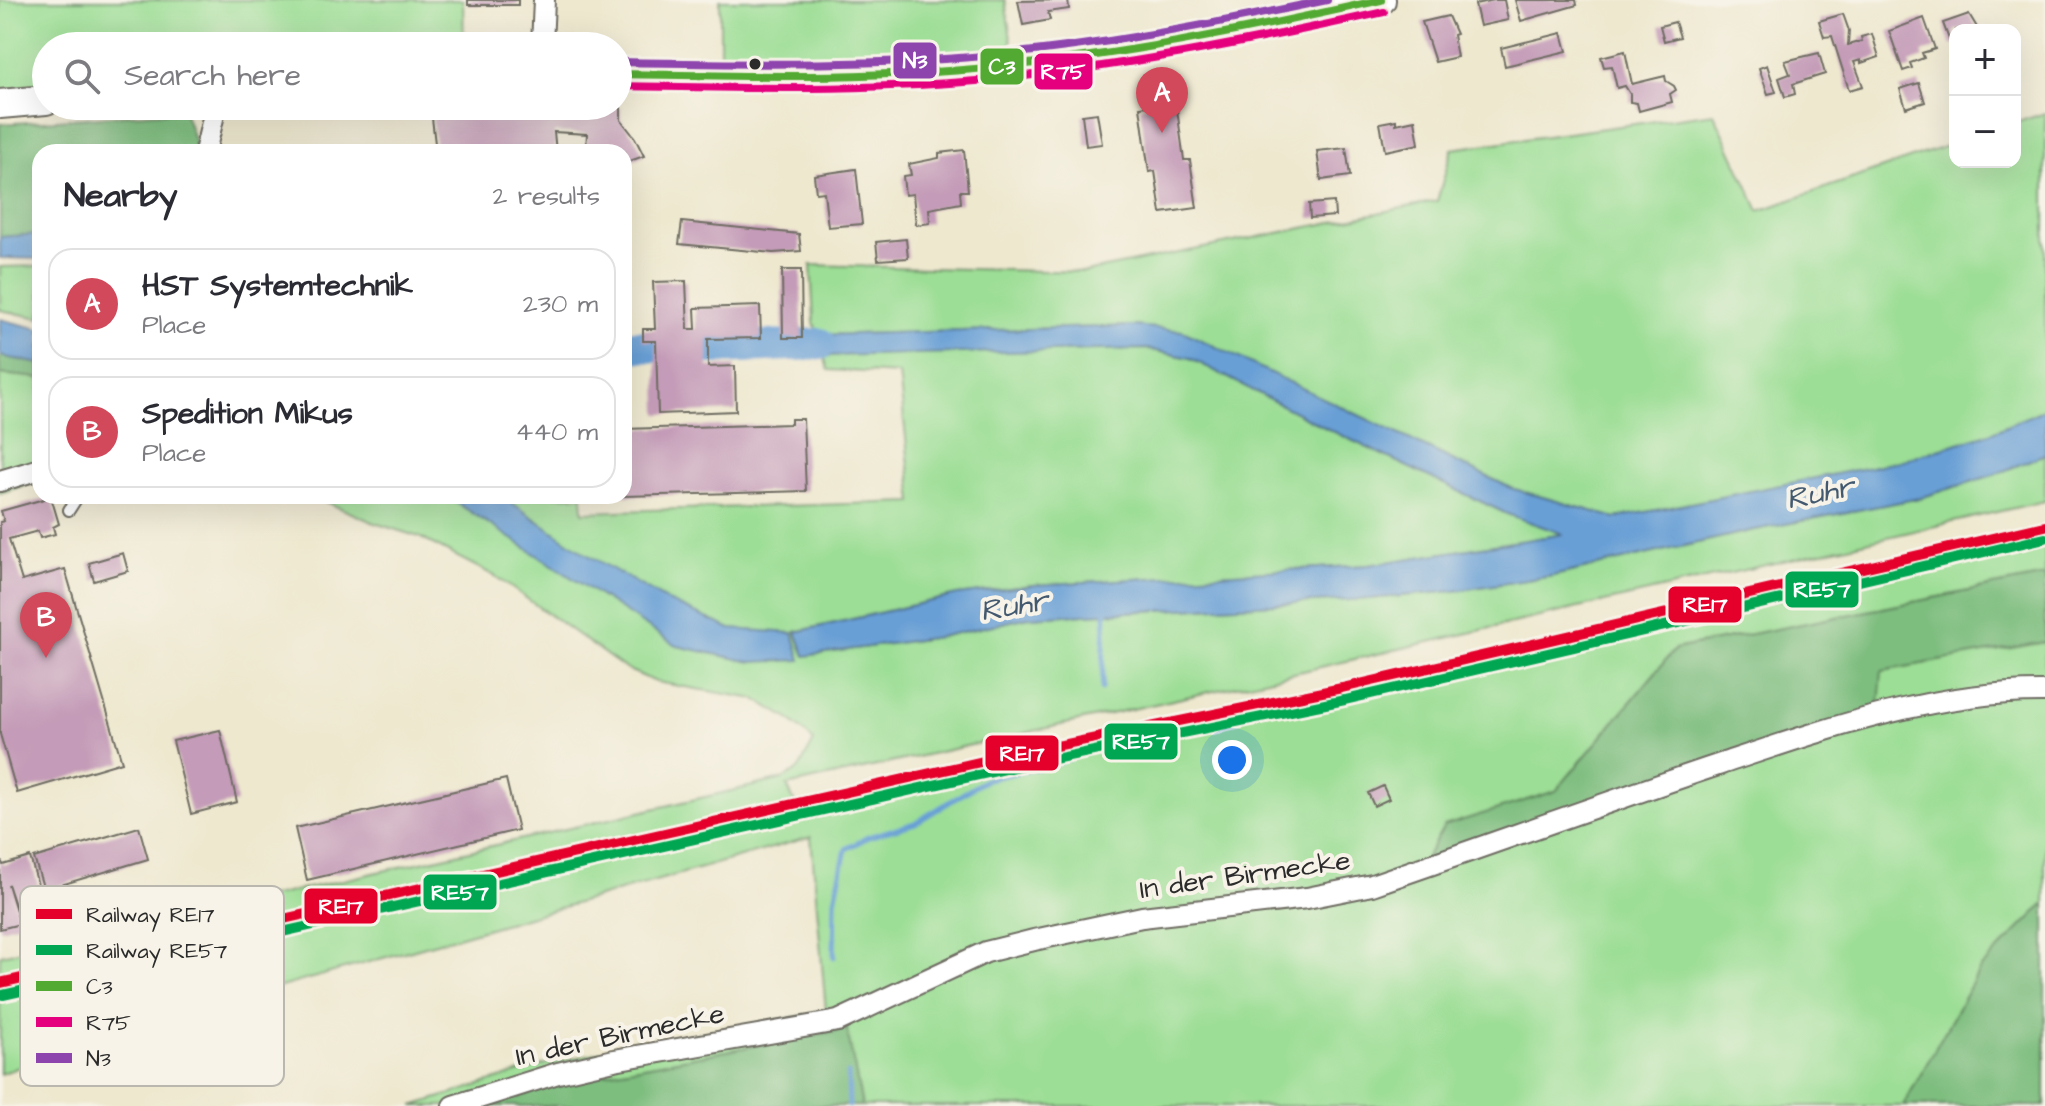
<!DOCTYPE html>
<meta charset="utf-8">
<style>
:root{--surface:#fff;--page:#f2f2f3;--text:#2b2b33;--muted:#7c7c81;--line:#e1e1e2;--accent:#d1495b}
body{margin:0;font-family:"Architects Daughter",sans-serif;background:var(--page);color:var(--text)}
.controls{position:absolute;right:24px;top:24px;display:grid;overflow:hidden;border-radius:16px;box-shadow:0 8px 32px #0002}
.controls button{width:72px;height:72px;display:grid;place-items:center;padding:0;border:0;border-bottom:2px solid var(--line);background:var(--surface);color:var(--text);font:40px sans-serif}
.you{position:absolute;left:1232px;top:760px;width:28px;height:28px;margin:-20px;border:6px solid #fff;border-radius:50%;background:#1a73e8;box-shadow:0 0 0 12px #1a73e833}
.badge{display:grid;place-items:center;width:52px;height:52px;border-radius:50%;background:var(--accent);color:#fff;font-size:26px;font-weight:700}
.pin{position:absolute;translate:-50% -66px;filter:drop-shadow(0 2px 4px #0008)}
.pin::after{content:'';position:absolute;top:42px;width:28px;height:24px;background:inherit;clip-path:polygon(0 0,100% 0,50% 100%)}
.list{margin:0;padding:0;list-style:none}
h2{display:flex;justify-content:space-between;align-items:center;height:104px;margin:0;padding:0 32px;font-size:34px}
h2 small{font-size:26px;font-weight:400;color:var(--muted)}
.list li{display:grid;grid-template-columns:52px 1fr auto;gap:24px;align-items:center;box-sizing:border-box;height:112px;margin:0 16px 16px;padding:0 16px;border:2px solid var(--line);border-radius:24px}
.list b{display:block;font-size:30px;white-space:nowrap}
.list p{margin:0;font-size:26px;white-space:nowrap;color:var(--muted)}
.list em{font-size:26px;font-style:normal;color:var(--muted)}
.icon{flex:none;width:44px;height:44px;fill:none;stroke:currentColor;stroke-width:2;stroke-linecap:round;stroke-linejoin:round}
.map{position:relative;flex:none;width:2045px;height:1106px;overflow:hidden}
.search{position:absolute;background:var(--surface);box-shadow:0 8px 32px #0002;left:32px;top:32px;width:600px;height:88px;display:flex;align-items:center;gap:20px;box-sizing:border-box;padding:0 28px;border-radius:44px;color:var(--muted);font-size:30px}
.panel{position:absolute;background:var(--surface);box-shadow:0 8px 32px #0002;left:32px;top:144px;width:600px;height:360px;border-radius:24px}
.map>svg:first-child{display:block}
.green{fill:#9cde95;stroke:#648460;stroke-width:2}
.forest{fill:#7dbd7e;stroke:#547454;stroke-width:2}
.water{fill:#679fd5;stroke:#496580;stroke-width:2}
.lines{fill:none;stroke-linecap:round;stroke-linejoin:round}
.stream{stroke:#679fd5;stroke-width:5}
.river{stroke:#679fd5;stroke-width:32}
.building{fill:#c49bb8}
.lane-casing{stroke:#6f6d64;stroke-width:14}
.street-casing{stroke:#6f6d64;stroke-width:24}
.secondary-casing{stroke:#6f6d64;stroke-width:32}
.lane{stroke:#fff;stroke-width:10}
.street{stroke:#fff;stroke-width:20}
.secondary{stroke:#fff;stroke-width:28}
.bus-1-casing{stroke:#f7f3e8;stroke-width:14}
.bus-2-casing{stroke:#f7f3e8;stroke-width:14}
.bus-3-casing{stroke:#f7f3e8;stroke-width:14}
.bus-1{stroke:#52aa33;stroke-width:8}
.bus-2{stroke:#e5007d;stroke-width:8}
.bus-3{stroke:#8e44ad;stroke-width:8}
.rail-1-casing{stroke:#f7f3e8;stroke-width:16}
.rail-2-casing{stroke:#f7f3e8;stroke-width:16}
.rail-1{stroke:#e4002b;stroke-width:10}
.rail-2{stroke:#00a651;stroke-width:10}
.bus-dot{fill:#2b2b2b;stroke:#f7f3e8;stroke-width:3}
.labels{text-anchor:middle;dominant-baseline:central;stroke-width:8;stroke-linejoin:round;paint-order:stroke}
.street-label{font-size:28px;fill:#2b2b2b;stroke:#f7f3e8}
.water-label{font-size:30px;font-style:italic;fill:#43596f;stroke:#f7f3e8}
.key{fill:#f7f3e8;stroke:#bab7af;stroke-width:2}
.key-label{font-size:22px;fill:#2b2b2b}
.line-badge{stroke:#f7f3e8;stroke-width:3}
.badge-label{font-size:22px;text-anchor:middle;font-weight:bold;fill:#fff}
</style>
<div class="map">
<svg width="2045" height="1106" viewBox="0 0 2045 1106">
<rect width="100%" height="100%" fill="#f7f3e8"/>
<filter id="ink" filterUnits="userSpaceOnUse"><feTurbulence type="fractalNoise" baseFrequency=".0125" numOctaves="2"/><feDisplacementMap in="SourceGraphic" scale="16" xChannelSelector="R" yChannelSelector="G"/><feConvolveMatrix kernelMatrix="1 2 1 2 8 2 1 2 1" color-interpolation-filters="sRGB"/></filter>
<filter id="wash" filterUnits="userSpaceOnUse"><feTurbulence type="fractalNoise" baseFrequency=".006" numOctaves="4" result="noise"/><feDisplacementMap in="SourceGraphic" scale="32" xChannelSelector="R" yChannelSelector="G"/><feGaussianBlur stdDeviation="1.8" result="paint"/><feColorMatrix in="noise" values="0 0 0 0 0 0 0 0 0 0 0 0 0 0 0 0 0 1.4 0 .05"/><feComposite in="paint" operator="in"/></filter>
<g filter="url(#wash)">
<rect width="100%" height="100%" fill="#eee8cf"/>
<path class="green" d="M0,0H463L464,46H46V88L0,92Z
M720,0H1005L1013,52L864,66L720,64Z
M1714,113L1759,211L1955,143V162H2015V123L2045,113V409L1988,434L1900,461L1616,518L1511,488L1327,400L1136,326L818,335L814,322L811,265L1085,272L1437,201L1452,149Z
M40,266V318L0,310V267Z
M1147,349L1190,358L1326,428L1507,514L1565,534L1368,565L1033,585L957,595L795,632L805,656L939,637L1029,617L1370,599L1454,591L1553,576L1750,531L1920,498L1996,474L2045,454V501L1303,671L787,786L799,812L1119,741L1626,634L2045,540V576L1675,649L1556,791L1444,826L1425,860L1882,671L2045,642V903L1980,969L1903,1106H862L846,1030L578,1078L489,1106H413L543,1065L632,1045L826,1012L811,837L100,1038L0,1074V955L182,917L783,779L799,769L814,741L789,719L755,699L656,682L626,669L495,576L419,537L375,523L312,496H582L583,512L913,502L899,374L828,370L824,355Z
M0,374L40,378V481L0,493Z"/>
<path class="forest" d="M184,111L195,142V152H40V234L0,237V124Z
M0,356L40,364V378L0,374Z
M2045,576V642L1882,671L1878,718L1424,861L1444,826L1556,791L1675,649Z
M2045,903V1106H1903L1980,969Z
M847,1029L862,1106H489L578,1078Z"/>
<path class="water" d="M40,234V259L0,258V237Z
M0,319L40,329V364L0,356Z
M1136,326L1183,331L1511,488L1616,518L1900,461L1988,434L2045,409V454L1996,474L1920,498L1750,531L1553,576L1454,591L1370,599L1029,617L939,637L805,656L796,632L957,595L1033,585L1368,565L1563,534L1507,514L1326,428L1190,358L1147,349L778,357L777,341L818,335Z
M446,496H502L585,553L668,601L731,629L793,633L801,660L751,662L677,646Z"/>
<g class="lines">
<path class="stream" d="M1102,689L1106,606
M834,957L835,900L846,849L868,837L915,823L987,779L1052,765L1104,745
M848,1074L849,1106"/>
<path class="river" d="M624,346L716,348L820,344"/>
</g>
<g id="blocks">
<path class="building" d="M468,0H518V5H468Z
M1068,0L1069,9L1048,12L1050,20L1023,25L1018,1Z
M1494,0H1504L1508,20L1480,26L1475,4Z
M1515,0H1576L1577,5L1521,21Z
M1843,14L1849,31L1848,45L1862,41L1861,37L1872,34L1879,57L1861,63V60L1854,62L1863,86L1849,90L1832,36L1824,37L1819,21Z
M1969,14L1978,29L1955,30V44L1951,45L1943,23Z
M1448,16L1456,34L1453,35L1457,57L1435,62L1422,22Z
M1924,18L1935,49L1922,53L1924,58L1910,63L1912,68L1903,71L1889,31Z
M1675,22L1680,37L1664,41L1660,26Z
M1562,33L1567,51L1505,66L1501,48Z
M1625,51L1632,84L1665,76L1666,81L1674,86L1676,90L1670,94L1672,102L1639,111L1637,103L1630,102V94L1625,86L1617,88L1612,66L1604,67L1601,57Z
M1819,53L1825,74L1793,84L1795,94L1785,97L1779,78L1790,74L1785,61Z
M1767,65L1776,92L1768,94L1759,68Z
M1919,83L1925,102L1906,108L1900,89Z
M1176,102L1184,160H1190L1197,208L1161,213L1155,171L1149,172L1140,107Z
M541,106L621,108V120L635,138L644,156L624,163V152L586,149L587,134L554,132L556,152H436L432,118Z
M1097,113L1102,144L1086,146L1082,115Z
M1396,120V124L1415,120L1419,144L1385,151L1380,123Z
M1346,148L1350,176L1321,180L1317,151Z
M964,150L968,191H960L961,203L929,209L930,223L916,225L913,194L905,195L903,176L911,175L909,164L939,158V153Z
M856,169L862,224L828,227L824,192L816,193L814,175Z
M1334,202L1335,216L1310,218L1309,204Z
M682,222L799,234L801,251L773,253L679,244Z
M906,239L908,258L878,260L876,242Z
M782,270H801L802,338H783Z
M686,281L688,329H696L695,308L760,306L761,338L708,339V367L735,366L736,411L658,414L656,341H643V329H655L653,282Z
M791,419H803L806,491L624,496V429L791,424Z
M51,497L59,524L53,527L55,534L40,538L38,531L9,539L22,581L65,569L122,762L17,793L0,734V522L4,521L1,511Z
M123,553L128,571L94,581L89,563Z
M220,730L237,802L191,814L173,741Z
M506,779L518,830L307,880L295,828Z
M1383,786L1389,799L1374,806L1368,793Z
M139,827L148,859L44,890L34,858Z
M30,857L45,909L19,917L8,884L20,924L0,929V858L3,865Z"/>
</g>
</g>
<g filter="url(#ink)">
<use href="#blocks" fill-opacity="0" stroke="#6f6d64" stroke-width="2"/>
<g class="lines">
<g class="lane-casing">
<path id="lane" d="M69,510L78,496"/>
</g>
<g class="street-casing">
<path id="street" d="M542,46L544,0
M205,152L216,106
M0,481L40,469
M453,1106L558,1073L614,1060L838,1021L986,952L1034,940L1142,917L1307,898L1372,885C1489,845 1604,803 1721,764C1826,729 1934,691 2045,692"/>
</g>
<g class="secondary-casing">
<path id="secondary" d="M618,74C737,76 856,79 975,69C1112,58 1247,31 1381,0
M0,104L46,100"/>
</g>
<use href="#lane" class="lane"/>
<use href="#street" class="street"/>
<use href="#secondary" class="secondary"/>
<g class="bus-1-casing">
<path id="bus-1" d="M618,74C737,76 856,79 975,69C1112,58 1247,30 1381,0"/>
</g>
<g class="bus-2-casing">
<path id="bus-2" d="M618,86C737,88 857,91 976,81C1114,69 1249,42 1384,12"/>
</g>
<g class="bus-3-casing">
<path id="bus-3" d="M618,62C736,64 854,66 972,57C1091,48 1209,25 1327,0"/>
</g>
<use href="#bus-1" class="bus-1"/>
<use href="#bus-2" class="bus-2"/>
<use href="#bus-3" class="bus-3"/>
<g class="rail-1-casing">
<path id="rail-1" d="M0,983L1002,757L1342,688L2045,526"/>
</g>
<g class="rail-2-casing">
<path id="rail-2" d="M3,995L1005,769L1345,700L2045,538"/>
</g>
<use href="#rail-1" class="rail-1"/>
<use href="#rail-2" class="rail-2"/>
</g>
</g>
<circle class="bus-dot" cx="755" cy="64" r="7"/>
<g class="labels">
<g class="street-label">
<text transform="translate(1245 875) rotate(-8)">In der Birmecke</text>
<text transform="translate(620 1035) rotate(-12)">In der Birmecke</text>
</g>
<g class="water-label">
<text transform="translate(1820 493) rotate(-12)">Ruhr</text>
<text transform="translate(1014 606) rotate(-10)">Ruhr</text>
</g>
</g>
<rect x="20" y="886" width="264" height="200" rx="12" class="key"/>
<rect x="36" y="909" width="36" height="10" fill="#e4002b"/>
<rect x="36" y="945" width="36" height="10" fill="#00a651"/>
<rect x="36" y="981" width="36" height="10" fill="#52aa33"/>
<rect x="36" y="1017" width="36" height="10" fill="#e5007d"/>
<rect x="36" y="1053" width="36" height="10" fill="#8e44ad"/>
<g class="key-label">
<text x="86" y="922">Railway RE17</text>
<text x="86" y="958">Railway RE57</text>
<text x="86" y="994">C3</text>
<text x="86" y="1030">R75</text>
<text x="86" y="1066">N3</text>
</g>
<g class="line-badge">
<rect x="892" y="41" width="46" height="39" rx="8" fill="#8e44ad"/>
<rect x="979" y="47" width="46" height="39" rx="8" fill="#52aa33"/>
<rect x="1033" y="52" width="61" height="39" rx="8" fill="#e5007d"/>
<rect x="1784" y="570" width="76" height="39" rx="8" fill="#00a651"/>
<rect x="1667" y="585" width="76" height="39" rx="8" fill="#e4002b"/>
<rect x="1103" y="722" width="76" height="39" rx="8" fill="#00a651"/>
<rect x="984" y="734" width="76" height="38" rx="8" fill="#e4002b"/>
<rect x="422" y="873" width="76" height="38" rx="8" fill="#00a651"/>
<rect x="303" y="887" width="76" height="38" rx="8" fill="#e4002b"/>
</g>
<g class="badge-label">
<text x="915" y="68">N3</text>
<text x="1002" y="74">C3</text>
<text x="1063" y="79">R75</text>
<text x="1822" y="597">RE57</text>
<text x="1705" y="612">RE17</text>
<text x="1141" y="749">RE57</text>
<text x="1022" y="761">RE17</text>
<text x="460" y="900">RE57</text>
<text x="341" y="914">RE17</text>
</g>
</svg>
<div class="controls">
<button>+</button>
<button>−</button>
</div>
<div class="you"></div>
<div class="pin badge" style="left:1162px;top:133px">A</div>
<div class="pin badge" style="left:46px;top:658px">B</div>
<div class="search"><svg class="icon" aria-label="search" viewBox="0 0 24 24"><circle cx="10" cy="10" r="6"/><path d="M15 15l6 6"/></svg>Search here</div>
<section class="panel">
<h2>Nearby<small>2 results</small></h2>
<ul class="list">
<li><span class="badge">A</span><div><b>HST Systemtechnik</b><p>Place</p></div><em>230 m</em></li>
<li><span class="badge">B</span><div><b>Spedition Mikus</b><p>Place</p></div><em>440 m</em></li>
</ul>
</section>
</div>
